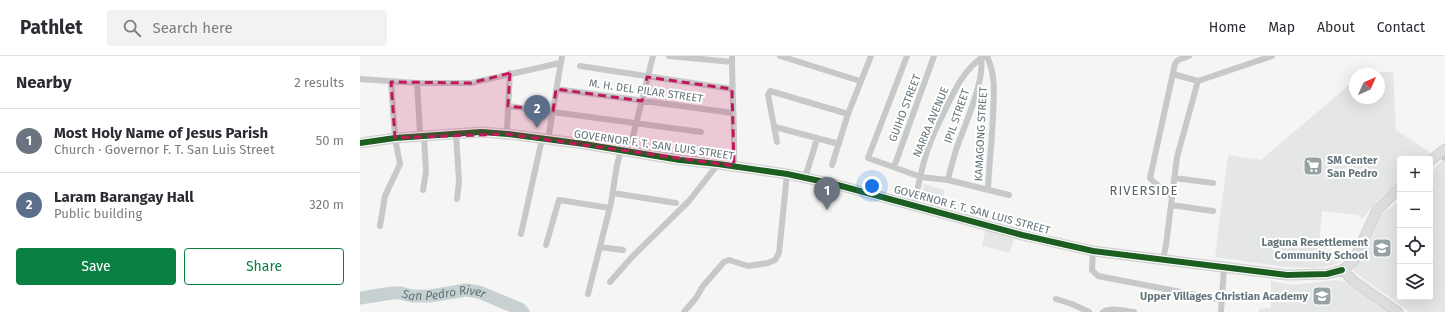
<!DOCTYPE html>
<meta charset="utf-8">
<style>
:root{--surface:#fff;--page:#f2f2f3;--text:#2b2b33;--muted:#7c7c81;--line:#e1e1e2;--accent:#0b8043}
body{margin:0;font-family:"Fira Sans",sans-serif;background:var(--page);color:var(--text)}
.controls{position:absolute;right:12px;bottom:12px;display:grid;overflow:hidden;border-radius:4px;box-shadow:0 4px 16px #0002}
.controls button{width:36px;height:36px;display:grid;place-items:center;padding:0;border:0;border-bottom:1px solid var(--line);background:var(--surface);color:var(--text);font:20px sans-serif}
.compass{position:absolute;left:989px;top:12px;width:36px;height:36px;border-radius:50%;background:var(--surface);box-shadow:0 4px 16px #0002;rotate:45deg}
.you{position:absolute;left:512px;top:130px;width:14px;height:14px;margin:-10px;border:3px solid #fff;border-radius:50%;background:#1a73e8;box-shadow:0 0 0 6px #1a73e833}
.badge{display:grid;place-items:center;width:26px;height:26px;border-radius:50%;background:var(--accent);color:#fff;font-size:13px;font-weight:700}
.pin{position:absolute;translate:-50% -33px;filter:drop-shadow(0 1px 2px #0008)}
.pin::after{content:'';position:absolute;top:21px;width:14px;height:12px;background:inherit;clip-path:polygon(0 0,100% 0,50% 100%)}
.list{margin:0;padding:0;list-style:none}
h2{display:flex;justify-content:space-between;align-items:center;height:52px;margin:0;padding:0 16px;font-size:17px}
h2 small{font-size:13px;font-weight:400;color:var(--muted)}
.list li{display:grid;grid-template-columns:26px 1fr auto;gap:12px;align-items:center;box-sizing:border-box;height:64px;padding:0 16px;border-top:1px solid var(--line)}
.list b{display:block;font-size:15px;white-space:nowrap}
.list p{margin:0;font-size:13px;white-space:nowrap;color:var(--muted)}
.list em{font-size:13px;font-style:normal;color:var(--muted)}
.actions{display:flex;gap:8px;padding:12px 16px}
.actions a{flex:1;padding:9px 0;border:1px solid var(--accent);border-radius:4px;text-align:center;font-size:14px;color:var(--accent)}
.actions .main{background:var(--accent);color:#fff}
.icon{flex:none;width:22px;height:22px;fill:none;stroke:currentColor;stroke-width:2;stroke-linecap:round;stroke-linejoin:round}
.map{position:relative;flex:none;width:1085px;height:256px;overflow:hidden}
header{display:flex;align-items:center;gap:24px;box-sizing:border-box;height:56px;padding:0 20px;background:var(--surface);border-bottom:1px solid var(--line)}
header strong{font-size:19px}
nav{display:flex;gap:22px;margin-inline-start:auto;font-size:14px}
.search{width:280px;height:36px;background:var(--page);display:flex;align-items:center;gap:10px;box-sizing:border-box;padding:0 14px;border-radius:4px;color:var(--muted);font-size:15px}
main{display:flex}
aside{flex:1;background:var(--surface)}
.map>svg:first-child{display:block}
.built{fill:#e5e6e6}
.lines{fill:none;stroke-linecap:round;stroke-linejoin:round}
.river{stroke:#c7d1d1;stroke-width:13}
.secondary-casing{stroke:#d0d1d1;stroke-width:11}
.street{stroke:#c6c8c9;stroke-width:6}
.secondary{stroke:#dcddde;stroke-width:9}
.cycleway-casing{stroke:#fff;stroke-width:8}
.cycleway{stroke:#1b5e20;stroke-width:6}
.marked{fill:#c2185b;fill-opacity:0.2;stroke:#c2185b;stroke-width:3;stroke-dasharray:8 5;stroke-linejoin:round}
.labels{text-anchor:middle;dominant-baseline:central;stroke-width:4;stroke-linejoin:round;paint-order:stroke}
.street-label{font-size:11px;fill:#65757b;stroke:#fff}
.poi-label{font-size:11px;font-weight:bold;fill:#65757b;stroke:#fff;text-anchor:end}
.water-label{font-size:12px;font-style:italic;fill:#5f7476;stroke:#fff}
.quarter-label{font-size:13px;letter-spacing:1px;fill:#566267;stroke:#fff}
</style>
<header>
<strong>Pathlet</strong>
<div class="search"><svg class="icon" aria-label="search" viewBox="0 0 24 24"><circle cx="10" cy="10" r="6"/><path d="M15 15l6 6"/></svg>Search here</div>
<nav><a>Home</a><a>Map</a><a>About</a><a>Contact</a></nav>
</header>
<main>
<aside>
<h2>Nearby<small>2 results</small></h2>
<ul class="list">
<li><span class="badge" style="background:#6b7280">1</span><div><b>Most Holy Name of Jesus Parish</b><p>Church · Governor F. T. San Luis Street</p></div><em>50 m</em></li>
<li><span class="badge" style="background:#5c6f8a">2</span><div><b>Laram Barangay Hall</b><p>Public building</p></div><em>320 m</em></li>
</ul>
<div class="actions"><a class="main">Save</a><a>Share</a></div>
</aside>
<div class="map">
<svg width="1085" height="256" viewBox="0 0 1085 256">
<rect width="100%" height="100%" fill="#f5f5f4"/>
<path class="built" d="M1004,16H1033L1036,74L1071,97L1064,103H1040V125L1019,143L1002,163L999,159L962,155L958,201L983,205L971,210L955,212L924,211L855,201L868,99L901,104L995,24V42H1019V18H1002Z
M1083,104L1085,106V256H1050L993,215L1018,161L1040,144V241H1070V117Z
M564,128L585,134L581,153L559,148Z
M626,171L655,179L650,197L622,190Z
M976,224L995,227L1036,256H899V253L911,252V225L932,229Z"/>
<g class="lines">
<path class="river" id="s1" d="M0,242L32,237H41L52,240H70L106,234L119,236L160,253L163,256"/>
<g class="secondary-casing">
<path id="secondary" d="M0,87L35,82L121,76L148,78L224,88L320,104L358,108L427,118L474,128L662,179L733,195L927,219L967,218L982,214L993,206L1017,154L1040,132
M1070,105L1085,93
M982,214L995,226L1038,256"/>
</g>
<path class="street" d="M309,0L372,6
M372,0C372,37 375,73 374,110
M420,0L500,25
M547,0L508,102L561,121L588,124L649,139
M627,0C636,20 634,39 633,60C632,85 629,109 628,134
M220,10L372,33
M813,18L838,25
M0,23L57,27H111L200,7
M57,27L60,76
M196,33L373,57
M148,50L341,76
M415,71L479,88
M147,73L150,17
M96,78L99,125L97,143
M188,84L202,0
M417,86L408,39L410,35L488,58
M269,96L293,0
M1078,97L1085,102
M472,109L488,58L511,0
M534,111L574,0
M445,122L457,83
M814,122L853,127
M588,124C590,114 593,104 596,94C604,70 625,26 621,2
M63,134L66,116L64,81
M253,137L316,147
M812,140L796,128L790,122L815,8L818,4L829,0
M554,149C558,132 561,113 567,96C572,79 580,64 588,48C597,29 606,12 624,0
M811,149L853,155
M20,170L25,140L40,108L35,82L31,26
M161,178L182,83
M186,189L199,144L250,152
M240,191L263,194
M733,195L732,214L738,220L862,244
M803,204L806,189L817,101L838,25L912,0
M250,226L271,202L329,145L358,108
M228,238L251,147L257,109L261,94
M696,243L712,248L729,256
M324,256L336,242L343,230L364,206L369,204L388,210L408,207L415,204L419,197L427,118
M743,256C752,251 764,255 774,256
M861,256L864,212"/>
<use href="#secondary" class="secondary"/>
<g class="cycleway-casing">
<path id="cycleway" d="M0,87L35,82L121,76L148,78L224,88L320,104L358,108L427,118L474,128L662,179L733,195L927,219L967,218L982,214"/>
</g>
<use href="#cycleway" class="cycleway"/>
</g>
<path class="marked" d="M150,17L148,50L193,55L196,33L282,45L287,21L372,33L374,110L146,78L35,82L31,26L111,27Z"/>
<defs>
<g id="supermarket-square" transform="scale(1)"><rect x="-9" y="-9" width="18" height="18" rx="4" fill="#97a2a5" stroke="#fff"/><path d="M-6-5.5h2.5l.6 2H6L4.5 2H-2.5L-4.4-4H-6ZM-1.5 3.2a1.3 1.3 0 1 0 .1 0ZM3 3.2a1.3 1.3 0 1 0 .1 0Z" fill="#fff"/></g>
<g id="school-square" transform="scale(1)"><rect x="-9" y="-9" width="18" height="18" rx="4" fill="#97a2a5" stroke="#fff"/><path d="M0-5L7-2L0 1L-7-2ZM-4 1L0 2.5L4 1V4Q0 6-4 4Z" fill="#fff"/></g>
</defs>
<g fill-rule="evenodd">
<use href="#supermarket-square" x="953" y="110"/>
<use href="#school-square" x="1022" y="192"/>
<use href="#school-square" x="962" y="240"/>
</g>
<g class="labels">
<g class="street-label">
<text transform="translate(286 35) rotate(8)">M. H. DEL PILAR STREET</text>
<text transform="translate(545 52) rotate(-69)">GUIHO STREET</text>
<text transform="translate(597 60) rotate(-71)">IPIL STREET</text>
<text transform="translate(571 66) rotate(-67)">NARRA AVENUE</text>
<text transform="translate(621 78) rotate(-87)">KAMAGONG STREET</text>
<text transform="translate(294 89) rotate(8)">GOVERNOR F. T. SAN LUIS STREET</text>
<text transform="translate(612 154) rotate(15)">GOVERNOR F. T. SAN LUIS STREET</text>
</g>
<g class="poi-label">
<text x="967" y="104" text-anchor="start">SM Center<tspan x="967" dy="13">San Pedro</tspan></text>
<text x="1008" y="186">Laguna Resettlement<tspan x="1008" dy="13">Community School</tspan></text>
<text x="948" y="240">Upper Villages Christian Academy</text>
</g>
<g class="water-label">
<text stroke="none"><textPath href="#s1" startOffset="85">San Pedro River</textPath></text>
</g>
<g class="quarter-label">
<text x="784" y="134">RIVERSIDE</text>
</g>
</g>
</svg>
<div class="controls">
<button>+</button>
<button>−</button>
<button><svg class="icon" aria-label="locate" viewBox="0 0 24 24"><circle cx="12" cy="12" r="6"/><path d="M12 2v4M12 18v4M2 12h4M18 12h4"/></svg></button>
<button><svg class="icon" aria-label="layers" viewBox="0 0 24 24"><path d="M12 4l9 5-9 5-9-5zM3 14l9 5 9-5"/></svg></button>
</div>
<svg class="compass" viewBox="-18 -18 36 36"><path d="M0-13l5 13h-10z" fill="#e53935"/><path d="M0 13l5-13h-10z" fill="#7c7c81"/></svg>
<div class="you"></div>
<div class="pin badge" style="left:467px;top:154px;background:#6b7280">1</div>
<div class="pin badge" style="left:177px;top:72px;background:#5c6f8a">2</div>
</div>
</main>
